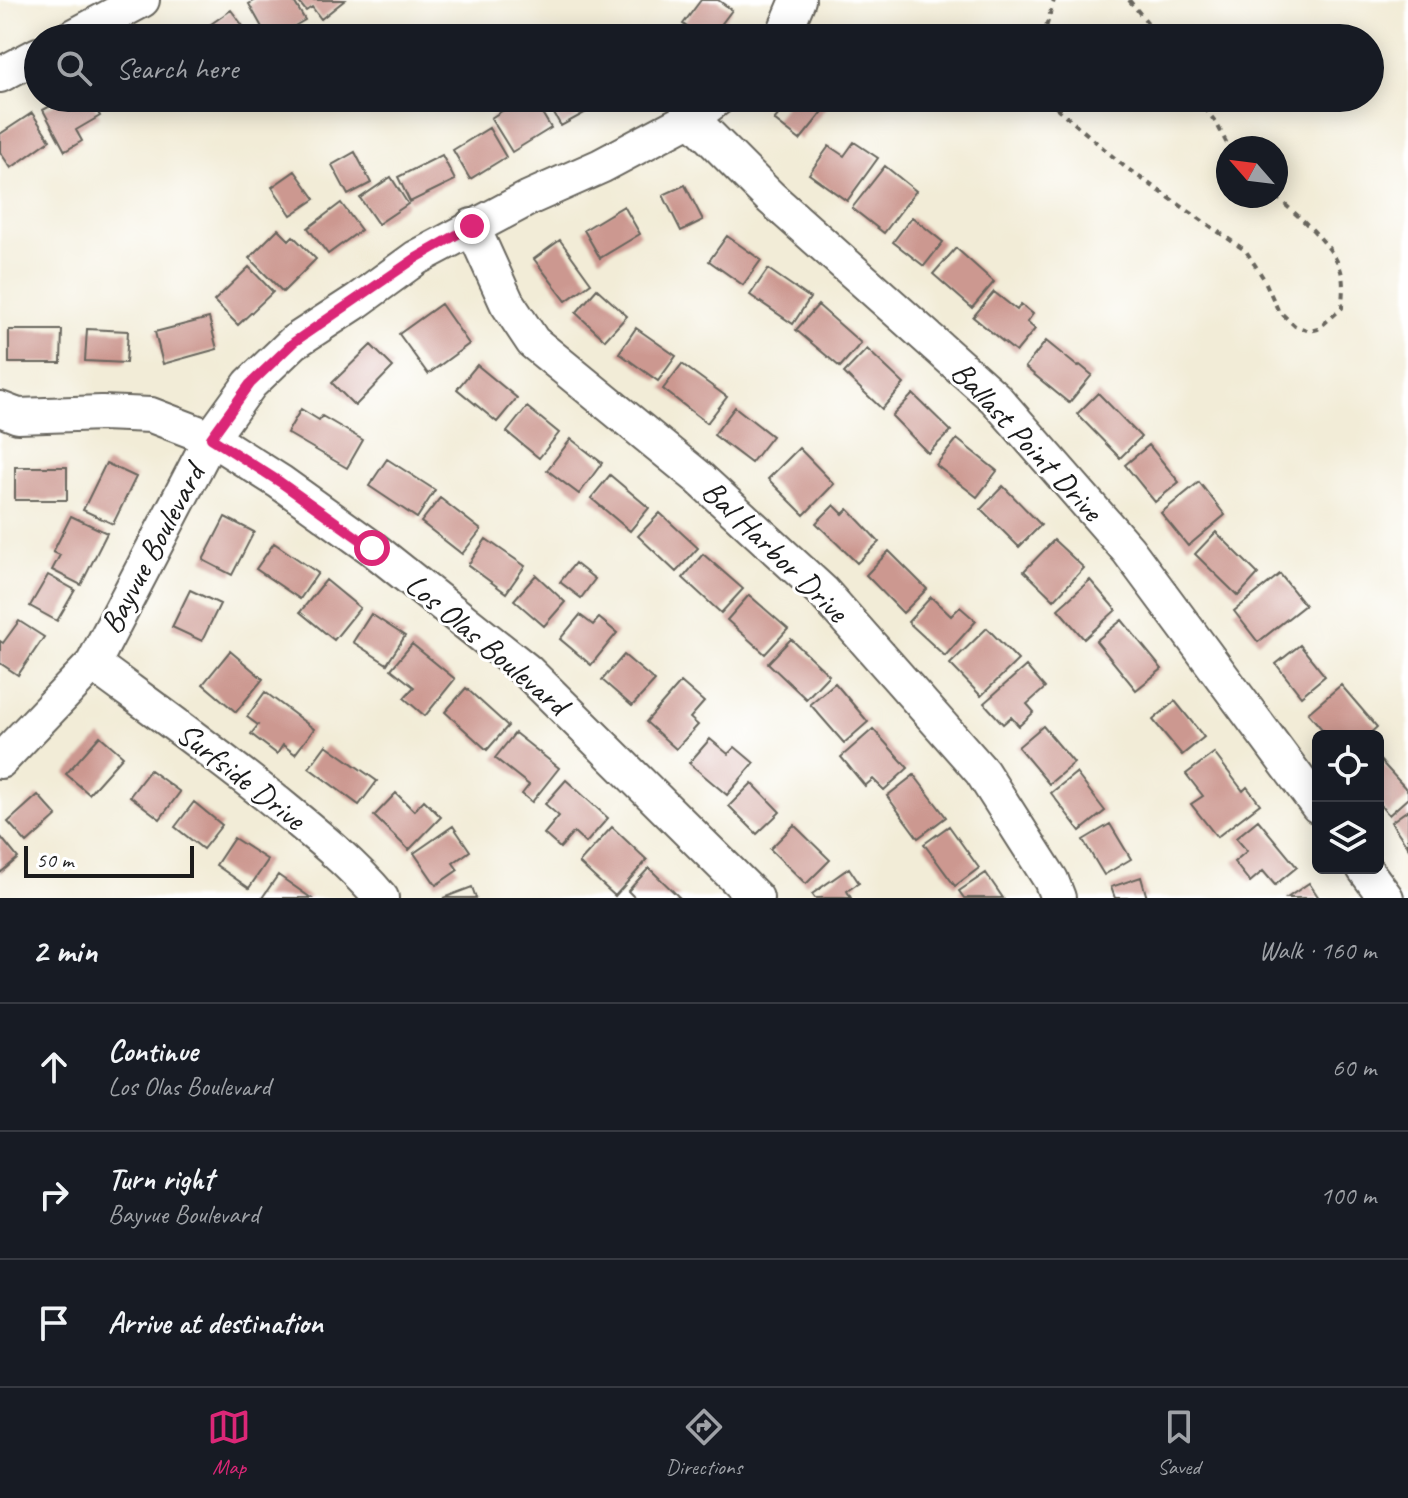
<!DOCTYPE html>
<meta charset="utf-8">
<style>
:root{--surface:#171b24;--page:#242831;--text:#f1f3f6;--muted:#9ea1a6;--line:#363941;--accent:#db2777}
body{margin:0;font-family:Caveat,sans-serif;background:var(--page);color:var(--text)}
.controls{position:absolute;right:24px;bottom:24px;display:grid;overflow:hidden;border-radius:12px;box-shadow:0 4px 20px #0003}
.controls button{width:72px;height:72px;display:grid;place-items:center;padding:0;border:0;border-bottom:2px solid var(--line);background:var(--surface);color:var(--text);font:40px sans-serif}
.compass{position:absolute;left:1216px;top:136px;width:72px;height:72px;border-radius:50%;background:var(--surface);box-shadow:0 4px 20px #0003;rotate:298deg}
.scale{position:absolute;left:24px;bottom:20px;width:170px;box-sizing:border-box;padding-left:8px;border:4px solid #1c1c1c;border-top:0;font-size:22px;line-height:28px;white-space:nowrap;color:#1c1c1c;-webkit-text-stroke:6px #fff;paint-order:stroke}
.stop{position:absolute;width:24px;height:24px;margin:-18px;border:6px solid #db2777;border-radius:50%;background:#fff}
.stop.end{background:#db2777;border-color:#fff;box-shadow:0 2px 8px #0008}
.list{margin:0;padding:0;list-style:none}
h2{display:flex;justify-content:space-between;align-items:center;height:104px;margin:0;padding:0 32px;font-size:34px}
h2 small{font-size:26px;font-weight:400;color:var(--muted)}
.list li{display:grid;grid-template-columns:52px 1fr auto;gap:24px;align-items:center;box-sizing:border-box;height:128px;padding:0 32px;border-top:2px solid var(--line)}
.list b{display:block;font-size:30px;white-space:nowrap}
.list p{margin:0;font-size:26px;white-space:nowrap;color:var(--muted)}
.list em{font-size:26px;font-style:normal;color:var(--muted)}
.icon{flex:none;width:44px;height:44px;fill:none;stroke:currentColor;stroke-width:2;stroke-linecap:round;stroke-linejoin:round}
.map{position:relative;flex:none;width:1408px;height:898px;overflow:hidden}
.search{position:absolute;background:var(--surface);box-shadow:0 4px 20px #0003;left:24px;right:24px;top:24px;height:88px;display:flex;align-items:center;gap:20px;box-sizing:border-box;padding:0 28px;border-radius:44px;color:var(--muted);font-size:30px}
.sheet{height:488px;background:var(--surface)}
nav{display:flex;justify-content:space-around;align-items:center;box-sizing:border-box;height:112px;border-top:2px solid var(--line);background:var(--surface);font-size:22px;color:var(--muted)}
nav a{display:grid;justify-items:center;gap:4px}
nav .on{color:var(--accent)}
.map>svg:first-child{display:block}
.building{fill:#cc9890}
.lines{fill:none;stroke-linecap:round;stroke-linejoin:round}
.minor-casing{stroke:#67655d;stroke-width:38}
.path{stroke:#67655d;stroke-width:4;stroke-dasharray:6 6;stroke-linecap:butt}
.minor{stroke:#fff;stroke-width:34}
.route{stroke:#db2777;stroke-width:10}
.labels{text-anchor:middle;dominant-baseline:central;stroke-width:6;stroke-linejoin:round;paint-order:stroke}
.street-label{font-size:32px;fill:#1c1c1c;stroke:#fff}
</style>
<div class="map">
<svg width="1408" height="898" viewBox="0 0 1408 898">
<rect width="100%" height="100%" fill="#fff"/>
<filter id="ink" filterUnits="userSpaceOnUse"><feTurbulence type="fractalNoise" baseFrequency=".0125" numOctaves="2"/><feDisplacementMap in="SourceGraphic" scale="16" xChannelSelector="R" yChannelSelector="G"/><feConvolveMatrix kernelMatrix="1 2 1 2 8 2 1 2 1" color-interpolation-filters="sRGB"/></filter>
<filter id="wash" filterUnits="userSpaceOnUse"><feTurbulence type="fractalNoise" baseFrequency=".006" numOctaves="4" result="noise"/><feDisplacementMap in="SourceGraphic" scale="32" xChannelSelector="R" yChannelSelector="G"/><feGaussianBlur stdDeviation="1.8" result="paint"/><feColorMatrix in="noise" values="0 0 0 0 0 0 0 0 0 0 0 0 0 0 0 0 0 1.4 0 .05"/><feComposite in="paint" operator="in"/></filter>
<g filter="url(#wash)">
<rect width="100%" height="100%" fill="#f2ecd7"/>
<g id="blocks">
<path class="building" d="M256,0H293L305,20L274,38H268L249,4Z
M297,0H345L321,19L312,7L306,11Z
M701,0H718L732,10L711,38H702L683,24Z
M231,10L249,34L244,38H191Z
M65,98H90L100,116L76,130L82,141L65,151L43,110Z
M522,98H533L551,128L512,152L491,118Z
M545,98H595L599,105L561,126Z
M792,98H834L800,140L774,120Z
M32,113L50,140L11,168L0,152V134Z
M489,128L506,157L470,179L453,150Z
M854,142L878,158L847,201L809,174L829,146L844,156Z
M355,152L371,183L348,195L332,165Z
M442,155L455,180L410,202L398,177Z
M885,166L916,191L884,233L852,208Z
M295,171L315,199L291,215L272,187Z
M391,177L408,204L378,224L360,198Z
M685,185L703,220L681,231L663,195Z
M341,203L361,230L328,254L308,228Z
M624,206L640,234L600,258L584,230Z
M912,217L943,242L924,266L893,242Z
M278,229L289,240L293,236L316,259L283,292L249,258Z
M727,236L761,260L743,285L709,261Z
M560,240L591,283L566,301L534,259Z
M956,248L994,282L972,308L933,274Z
M249,267L273,292L238,325L214,301Z
M768,269L810,298L793,324L750,295Z
M597,289L627,316L605,340L576,313Z
M994,292L1017,310L1021,304L1033,314L1027,322L1035,329L1016,352L973,317Z
M441,304L469,344L428,374L399,334Z
M818,305L861,343L840,367L796,330Z
M209,318L217,349L163,364L155,332Z
M636,328L676,356L658,381L619,353Z
M87,329L128,331L126,363L85,361Z
M9,330H62L61,363H9Z
M1046,341L1078,367L1080,365L1092,375L1069,403L1025,367Z
M371,345L393,367L355,406L332,383Z
M867,349L904,384L882,409L844,373Z
M682,364L727,397L707,423L663,389Z
M477,365L517,398L497,422L457,389Z
M1098,393L1141,437L1120,458L1077,414Z
M913,394L951,431L928,453L892,416Z
M527,407L559,433L539,458L507,432Z
M735,407L772,436L751,463L714,435Z
M301,409L319,420L322,416L363,440L347,468L287,433Z
M571,439L602,463L579,494L547,470Z
M957,439L997,471L977,497L936,465Z
M1149,445L1179,482L1155,502L1125,465Z
M799,448L834,484L804,515L768,479Z
M387,459L435,490L417,518L369,486Z
M106,463L136,477L113,524L83,510Z
M15,467H67V500H15Z
M610,475L649,508L630,531L591,498Z
M1199,482L1225,515L1188,546L1161,513Z
M1003,486L1041,525L1019,547L981,509Z
M440,498L481,530L462,554L421,522Z
M834,505L843,514L848,509L879,542L857,563L816,523Z
M660,513L698,548L676,572L638,536Z
M71,516L107,533L81,585L52,570L60,555L53,552Z
M225,517L254,532L232,575L203,560Z
M1216,532L1258,574L1238,596L1195,554Z
M486,539L525,566L506,593L468,565Z
M1054,540L1084,568L1054,600L1024,571Z
M274,543L318,573L300,599L256,569Z
M889,551L927,589L903,613L866,575Z
M703,554L743,589L721,613L683,578Z
M575,563L595,579L581,598L560,582Z
M1280,574L1305,605L1258,642L1234,611Z
M48,575L75,590L57,621L30,606Z
M536,575L565,602L544,626L514,600Z
M326,580L360,608L334,640L300,612Z
M1090,580L1116,610L1084,639L1058,609Z
M190,590L220,604L202,641L172,627Z
M749,595L788,629L765,654L727,620Z
M931,597L951,616L960,607L976,621L945,656L908,622Z
M371,614L405,636L387,664L353,642Z
M580,615L593,625L599,618L617,633L591,665L560,639Z
M1122,620L1162,669L1136,690L1096,641Z
M19,621L44,637L18,675L0,663V641L3,643Z
M987,628L1018,660L981,696L950,664Z
M791,639L829,675L806,699L768,663Z
M412,644L455,679L425,716L404,698L414,687L391,669Z
M1300,645L1325,676L1301,696L1276,664Z
M230,651L263,679L236,712L203,684Z
M624,655L655,681L632,706L602,680Z
M1026,666L1045,688L1027,704L1034,712L1019,726L1011,717L1003,724L984,703Z
M681,682L704,702L690,718L698,725L676,749L646,722Z
M835,683L868,722L844,743L810,704Z
M1341,685L1377,727L1367,736H1328L1308,713Z
M466,688L508,726L487,750L445,712Z
M265,692L314,729L295,754L283,745L277,754L251,734L258,725L247,717Z
M1175,701L1204,737L1182,755L1153,720Z
M1043,726L1074,763L1049,784L1018,747Z
M873,729L908,768L884,790L873,779L865,786L841,757Z
M515,733L559,768L532,802L522,794L529,785L495,758Z
M100,736L123,756L89,794L66,774Z
M710,739L728,754L735,747L754,763L727,795L689,763Z
M326,745L377,781L359,805L309,768Z
M1214,753L1243,791L1247,787L1260,804L1217,837L1191,804L1203,796L1186,774Z
M1378,758L1408,791V798L1389,815L1378,803Z
M150,770L180,792L160,819L130,796Z
M1076,773L1105,811L1080,831L1051,793Z
M914,775L946,817L918,838L887,796Z
M566,780L608,818L586,843L574,832L560,848L544,834L559,816L545,804Z
M752,783L780,812L757,834L729,806Z
M396,793L414,811L424,800L441,817L409,850L374,816Z
M38,795L57,816L27,843L8,822Z
M194,802L222,825L203,849L175,827Z
M1408,810V847L1391,822Z
M1258,820L1297,867L1275,885L1263,871L1250,882L1234,862L1247,851L1236,838Z
M1110,824L1131,859L1104,875L1083,840Z
M794,825L830,860L806,884L770,849Z
M453,826L470,851L453,863L458,870L436,885L414,853Z
M949,826L979,868L955,886L924,844Z
M612,827L647,860L615,896L579,863Z
M0,836L18,858L0,873Z
M234,838L268,860L249,888L216,865Z
M649,868L680,898H635L628,891Z
M849,868L859,883L847,891L851,898H815L812,894Z
M986,873L1003,898H964L959,891Z
M278,875L311,898H262Z
M1141,877L1147,898H1115L1111,887Z
M1309,883L1319,898H1287Z
M472,887L476,898H443Z"/>
</g>
</g>
<g filter="url(#ink)">
<use href="#blocks" fill-opacity="0" stroke="#67655d" stroke-width="2"/>
<g class="lines">
<g class="minor-casing">
<path id="minor" d="M71,38L142,0
M782,38L798,0
M0,75L38,55
M691,118L771,198L995,398L1128,550L1318,806
M472,226L507,303L533,342L698,477L823,592L982,772L1051,880L1058,898
M0,409L18,416L102,413L151,415L211,438L280,482L372,548L527,671L756,898
M93,664C158,712 224,759 287,811C320,838 353,865 381,898
M0,761L93,664L211,438L250,384L294,342L357,301L416,258L529,198L601,166L691,118L718,98
M1364,868L1386,898"/>
</g>
<path class="path" d="M1129,0L1160,38
M1043,38L1054,0
M1049,98L1051,103L1125,167L1246,251L1264,279L1278,310L1295,326L1310,331L1318,329L1342,308C1342,298 1344,286 1342,276C1339,249 1295,213 1275,196
M1197,98L1217,124L1229,148"/>
<use href="#minor" class="minor"/>
</g>
</g>
<g class="lines" filter="url(#ink)">
<path class="route" d="M372,548L280,482L211,438L250,384L294,342L416,258L472,226"/>
</g>
<g class="labels">
<g class="street-label">
<text transform="translate(1027 441) rotate(47)">Ballast Point Drive</text>
<text transform="translate(152 549) rotate(-62)">Bayvue Boulevard</text>
<text transform="translate(775 551) rotate(44)">Bal Harbor Drive</text>
<text transform="translate(487 644) rotate(40)">Los Olas Boulevard</text>
<text transform="translate(241 776) rotate(38)">Surfside Drive</text>
</g>
</g>
</svg>
<div class="controls">
<button><svg class="icon" aria-label="locate" viewBox="0 0 24 24"><circle cx="12" cy="12" r="6"/><path d="M12 2v4M12 18v4M2 12h4M18 12h4"/></svg></button>
<button><svg class="icon" aria-label="layers" viewBox="0 0 24 24"><path d="M12 4l9 5-9 5-9-5zM3 14l9 5 9-5"/></svg></button>
</div>
<svg class="compass" viewBox="-18 -18 36 36"><path d="M0-13l5 13h-10z" fill="#e53935"/><path d="M0 13l5-13h-10z" fill="#9ea1a6"/></svg>
<div class="scale">50 m</div>
<div class="stop" style="left:372px;top:548px"></div>
<div class="stop end" style="left:472px;top:226px"></div>
<div class="search"><svg class="icon" aria-label="search" viewBox="0 0 24 24"><circle cx="10" cy="10" r="6"/><path d="M15 15l6 6"/></svg>Search here</div>
</div>
<section class="sheet">
<h2>2 min<small>Walk · 160 m</small></h2>
<ul class="list">
<li><svg class="icon" aria-label="ahead" viewBox="0 0 24 24"><path d="M12 20V5M6 11l6-6 6 6"/></svg><div><b>Continue</b><p>Los Olas Boulevard</p></div><em>60 m</em></li>
<li><svg class="icon" aria-label="right" viewBox="0 0 24 24"><path d="M7 20v-9h11M14 6l5 5-5 5"/></svg><div><b>Turn right</b><p>Bayvue Boulevard</p></div><em>100 m</em></li>
<li><svg class="icon" aria-label="arrive" viewBox="0 0 24 24"><path d="M6 21V4h12l-3 4 3 4H6"/></svg><div><b>Arrive at destination</b></div></li>
</ul>
</section>
<nav>
<a class="on"><svg class="icon" aria-label="map" viewBox="0 0 24 24"><path d="M3 6l6-2 6 2 6-2v14l-6 2-6-2-6 2zM9 4v14M15 6v14"/></svg>Map</a>
<a><svg class="icon" aria-label="directions" viewBox="0 0 24 24"><path d="M12 3l9 9-9 9-9-9zM9 14v-3h6M13 9l2 2-2 2"/></svg>Directions</a>
<a><svg class="icon" aria-label="saved" viewBox="0 0 24 24"><path d="M7 4h10v16l-5-4-5 4z"/></svg>Saved</a>
</nav>
